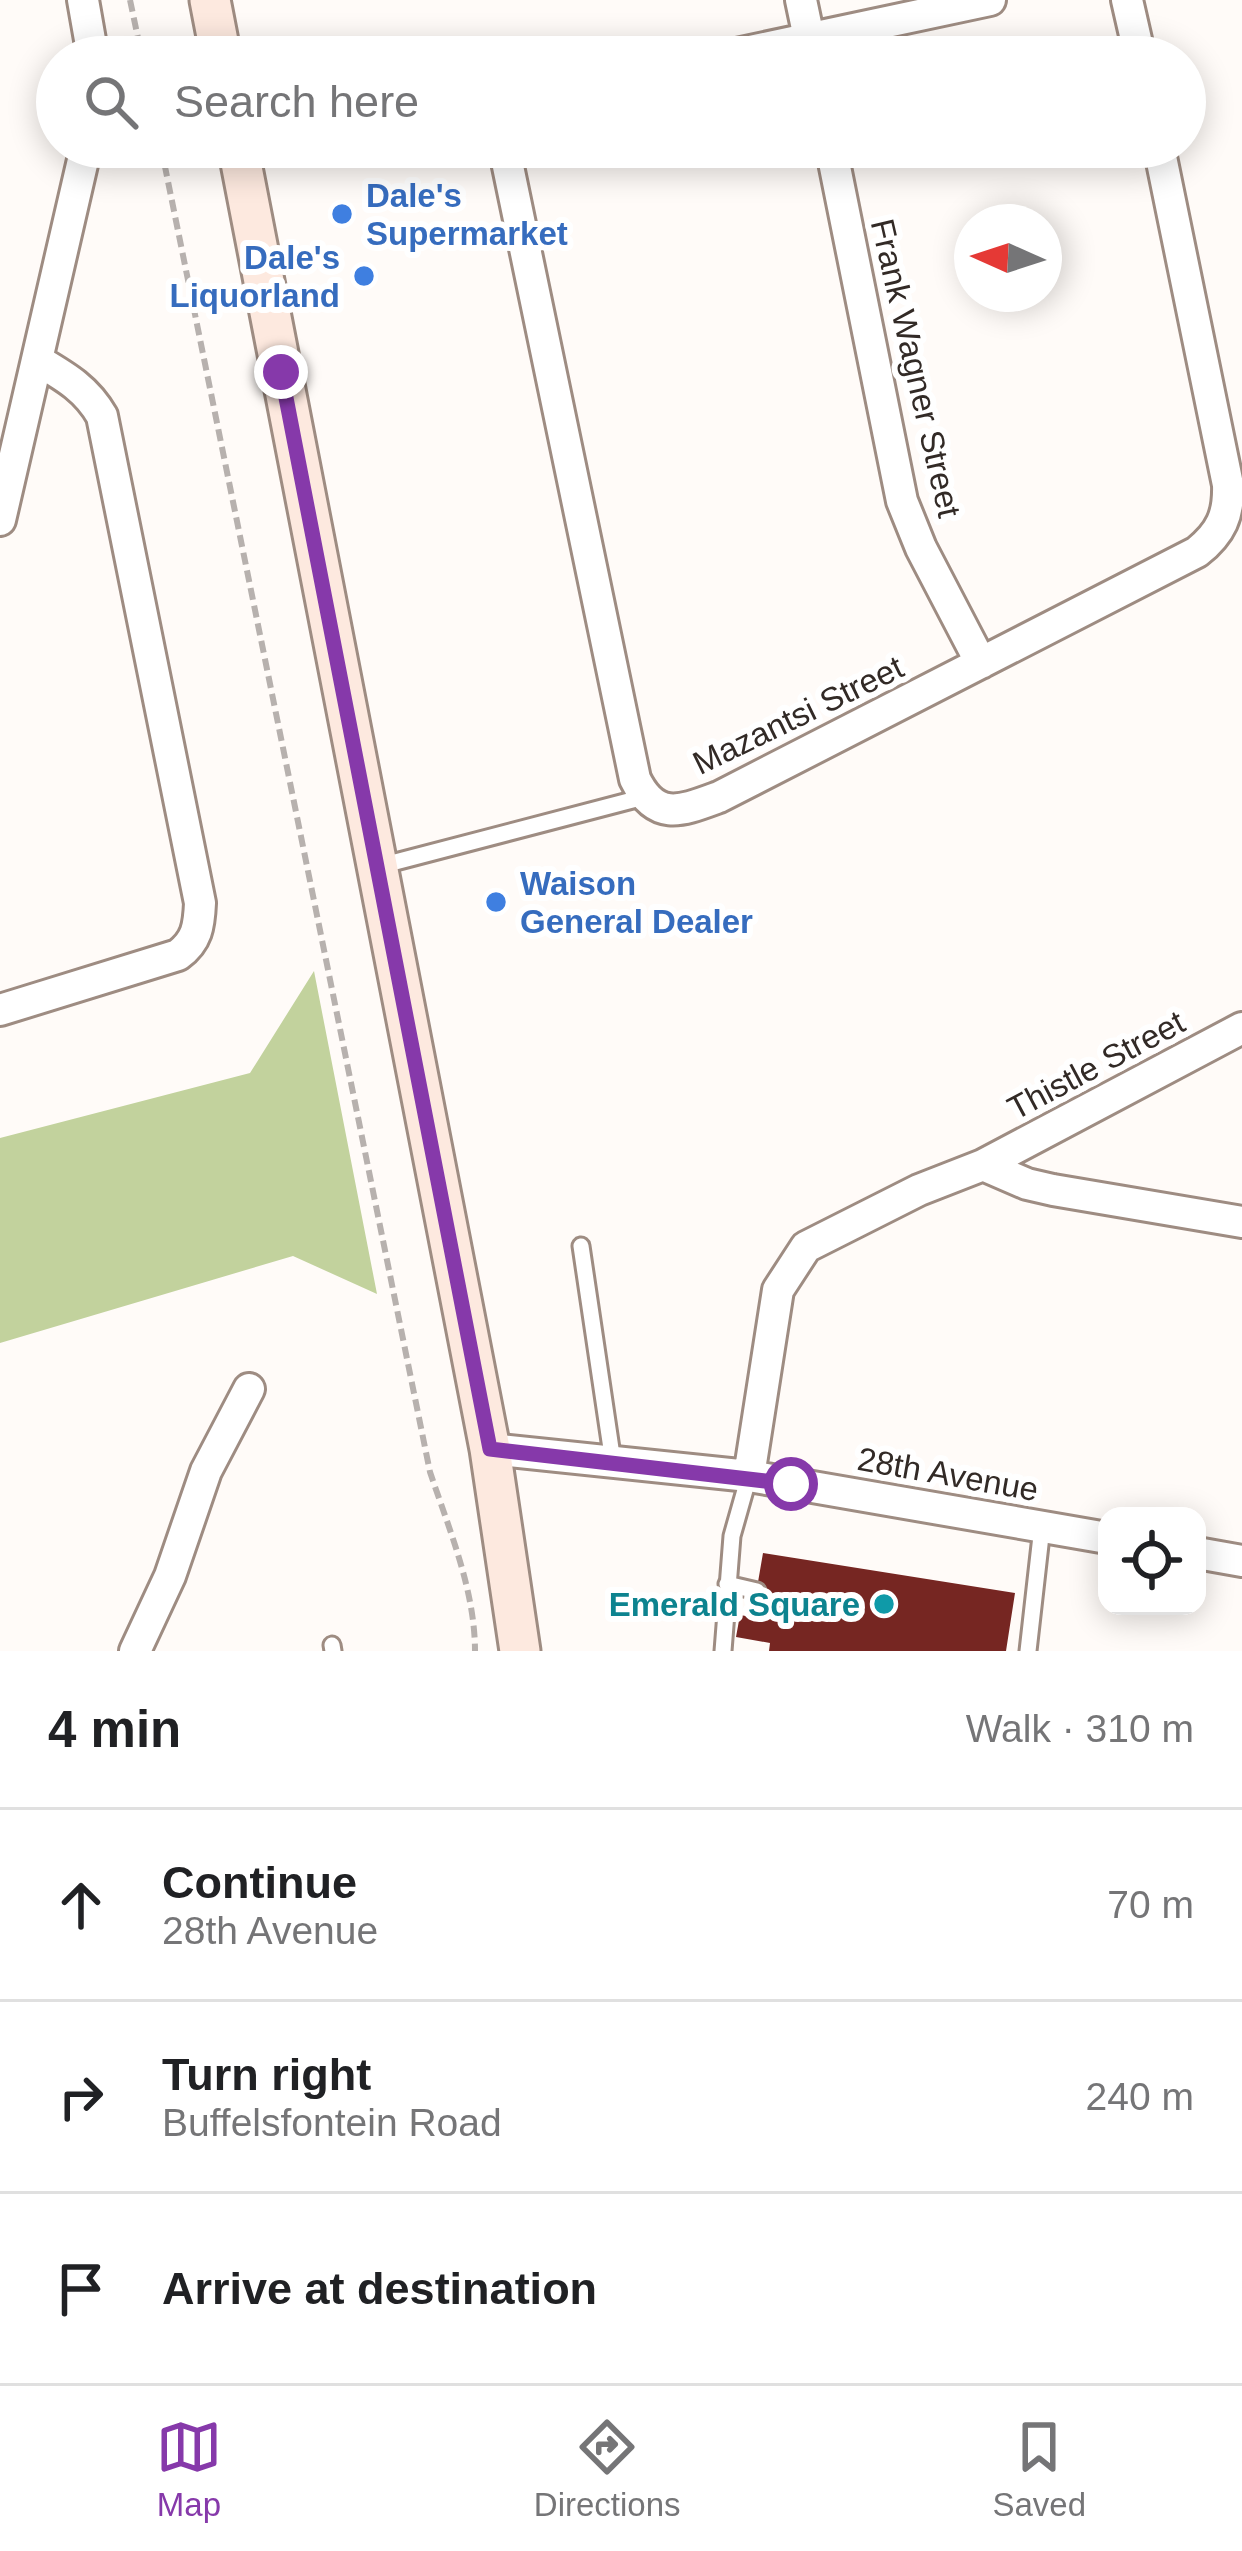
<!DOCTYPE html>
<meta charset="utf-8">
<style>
:root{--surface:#fff;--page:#f2f2f2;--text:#202124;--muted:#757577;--line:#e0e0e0;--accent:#8639aa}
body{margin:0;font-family:Helvetica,sans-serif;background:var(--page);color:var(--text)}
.controls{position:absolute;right:36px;bottom:36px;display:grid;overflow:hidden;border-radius:24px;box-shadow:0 6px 30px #0003}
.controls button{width:108px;height:108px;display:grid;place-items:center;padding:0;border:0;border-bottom:3px solid var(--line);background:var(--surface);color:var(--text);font:60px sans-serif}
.compass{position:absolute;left:954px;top:204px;width:108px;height:108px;border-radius:50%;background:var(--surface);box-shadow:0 6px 30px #0003;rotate:273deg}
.stop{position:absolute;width:36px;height:36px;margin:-27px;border:9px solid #8639aa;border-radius:50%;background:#fff}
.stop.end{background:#8639aa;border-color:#fff;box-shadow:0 3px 12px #0008}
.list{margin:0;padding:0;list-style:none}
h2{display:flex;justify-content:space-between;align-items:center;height:156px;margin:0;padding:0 48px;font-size:51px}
h2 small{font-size:39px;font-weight:400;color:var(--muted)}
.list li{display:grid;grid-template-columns:78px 1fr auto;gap:36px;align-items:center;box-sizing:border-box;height:192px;padding:0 48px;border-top:3px solid var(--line)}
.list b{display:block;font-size:45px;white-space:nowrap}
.list p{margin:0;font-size:39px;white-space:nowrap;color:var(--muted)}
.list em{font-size:39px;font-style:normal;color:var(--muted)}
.icon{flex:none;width:66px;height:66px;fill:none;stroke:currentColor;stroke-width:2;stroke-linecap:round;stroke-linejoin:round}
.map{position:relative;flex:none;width:1242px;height:1651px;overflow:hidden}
.search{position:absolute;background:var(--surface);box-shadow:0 6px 30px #0003;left:36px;right:36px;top:36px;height:132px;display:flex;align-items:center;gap:30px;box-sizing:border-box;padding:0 42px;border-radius:66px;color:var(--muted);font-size:45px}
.sheet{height:732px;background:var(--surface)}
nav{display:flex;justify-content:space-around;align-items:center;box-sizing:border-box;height:168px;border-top:3px solid var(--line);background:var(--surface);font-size:33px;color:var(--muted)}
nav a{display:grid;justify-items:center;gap:6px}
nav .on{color:var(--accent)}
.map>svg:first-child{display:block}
.green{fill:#c2d29d}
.building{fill:#762622}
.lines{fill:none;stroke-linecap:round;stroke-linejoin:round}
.lane-casing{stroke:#9e8c82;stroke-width:21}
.street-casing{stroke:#9e8c82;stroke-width:36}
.secondary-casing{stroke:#9e8c82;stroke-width:45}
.path{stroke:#b7b1ae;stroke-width:6;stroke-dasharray:12 6;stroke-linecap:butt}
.lane{stroke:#fff;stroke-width:15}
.street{stroke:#fff;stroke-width:30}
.secondary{stroke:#fde9df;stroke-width:39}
.route{stroke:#8639aa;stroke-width:15}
.shop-dot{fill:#3f7fe0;stroke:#fff;stroke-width:4.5}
.culture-dot{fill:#0f9aa8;stroke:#fff;stroke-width:4.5}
.labels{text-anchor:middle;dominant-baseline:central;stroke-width:12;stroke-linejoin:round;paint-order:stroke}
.shop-label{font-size:33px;font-weight:bold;fill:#366cbe;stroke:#fff;text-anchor:start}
.street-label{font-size:33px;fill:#322a26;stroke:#fff}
.culture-label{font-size:33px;font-weight:bold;fill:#0d838f;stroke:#fff;text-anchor:end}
</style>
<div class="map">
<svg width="1242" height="1651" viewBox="0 0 1242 1651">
<rect width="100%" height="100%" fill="#fffbf8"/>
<path class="green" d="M314,971L377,1294L293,1256L0,1343V1138L250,1073Z"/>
<path class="building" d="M763,1553L1015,1593L1006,1651H769L770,1643L736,1637L740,1615L752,1617Z"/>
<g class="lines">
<g class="lane-casing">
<path id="lane" d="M380,866L644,797
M581,1246L613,1462
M727,1584L757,1591
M332,1645L333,1651
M723,1651L732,1536L749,1476
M1028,1651L1042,1527"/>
</g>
<g class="street-casing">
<path id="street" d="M83,0L93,57
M801,0L813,57
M1127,0L1140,57
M722,57L990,0
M504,147L635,779C656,822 681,811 719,797L1197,552C1221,533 1229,515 1228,485L1159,147
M831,147L902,501L921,548L981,663
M0,520L86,147
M0,1010L178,955C197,941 199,926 200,903L102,416C86,388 64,376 37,360
M983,1165L1027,1184L1053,1190L1242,1222
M490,1449L749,1476L1107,1538
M749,1476L778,1290L806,1247L919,1190L983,1165L1242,1028
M1197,1553L1242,1561
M135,1651L170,1576L206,1471L249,1389"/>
</g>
<g class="secondary-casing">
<path id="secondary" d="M210,0L221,57
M238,147L490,1449L520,1651"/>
</g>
<path class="path" d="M130,0L142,57
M161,147L430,1472C449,1529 475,1590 475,1651"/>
<use href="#lane" class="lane"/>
<use href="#street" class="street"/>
<use href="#secondary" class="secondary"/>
</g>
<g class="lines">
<path class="route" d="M281,372L490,1449L791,1484"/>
</g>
<g class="shop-dot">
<circle cx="342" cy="214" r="12"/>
<circle cx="364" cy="276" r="12"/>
<circle cx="496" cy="902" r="12"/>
</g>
<circle class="culture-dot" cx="884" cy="1604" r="12"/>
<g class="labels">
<g class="shop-label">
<text x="366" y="195">Dale's<tspan x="366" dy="38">Supermarket</tspan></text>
<text x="340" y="257" text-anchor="end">Dale's<tspan x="340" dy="38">Liquorland</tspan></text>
<text x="520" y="883">Waison<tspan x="520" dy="38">General Dealer</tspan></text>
</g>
<g class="street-label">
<text transform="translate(916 368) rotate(77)">Frank Wagner Street</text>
<text transform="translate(798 715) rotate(-26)">Mazantsi Street</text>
<text transform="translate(1096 1065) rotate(-28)">Thistle Street</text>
<text transform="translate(948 1474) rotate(10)">28th Avenue</text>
</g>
<g class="culture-label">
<text x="860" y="1604">Emerald Square</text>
</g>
</g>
</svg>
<div class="controls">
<button><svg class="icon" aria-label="locate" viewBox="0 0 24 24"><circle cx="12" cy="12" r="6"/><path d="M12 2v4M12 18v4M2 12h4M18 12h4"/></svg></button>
</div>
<svg class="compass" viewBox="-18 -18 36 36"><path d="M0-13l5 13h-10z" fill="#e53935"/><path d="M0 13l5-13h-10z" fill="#757577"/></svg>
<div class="stop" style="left:791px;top:1484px"></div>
<div class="stop end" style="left:281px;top:372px"></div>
<div class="search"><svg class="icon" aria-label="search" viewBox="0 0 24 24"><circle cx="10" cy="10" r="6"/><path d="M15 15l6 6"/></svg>Search here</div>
</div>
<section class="sheet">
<h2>4 min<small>Walk · 310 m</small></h2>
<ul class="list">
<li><svg class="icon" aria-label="ahead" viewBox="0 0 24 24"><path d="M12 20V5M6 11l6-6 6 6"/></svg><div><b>Continue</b><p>28th Avenue</p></div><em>70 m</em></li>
<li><svg class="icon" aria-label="right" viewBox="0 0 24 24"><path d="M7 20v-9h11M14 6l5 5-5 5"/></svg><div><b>Turn right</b><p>Buffelsfontein Road</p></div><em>240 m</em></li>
<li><svg class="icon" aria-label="arrive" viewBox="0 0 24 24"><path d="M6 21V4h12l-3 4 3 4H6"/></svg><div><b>Arrive at destination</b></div></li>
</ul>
</section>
<nav>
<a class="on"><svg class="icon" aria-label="map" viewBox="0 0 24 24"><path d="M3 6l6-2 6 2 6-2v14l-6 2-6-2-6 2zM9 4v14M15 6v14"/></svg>Map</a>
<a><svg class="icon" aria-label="directions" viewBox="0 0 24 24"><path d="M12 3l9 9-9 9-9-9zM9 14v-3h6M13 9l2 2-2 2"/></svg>Directions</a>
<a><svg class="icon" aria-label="saved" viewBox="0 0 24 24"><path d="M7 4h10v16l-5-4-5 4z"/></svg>Saved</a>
</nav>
